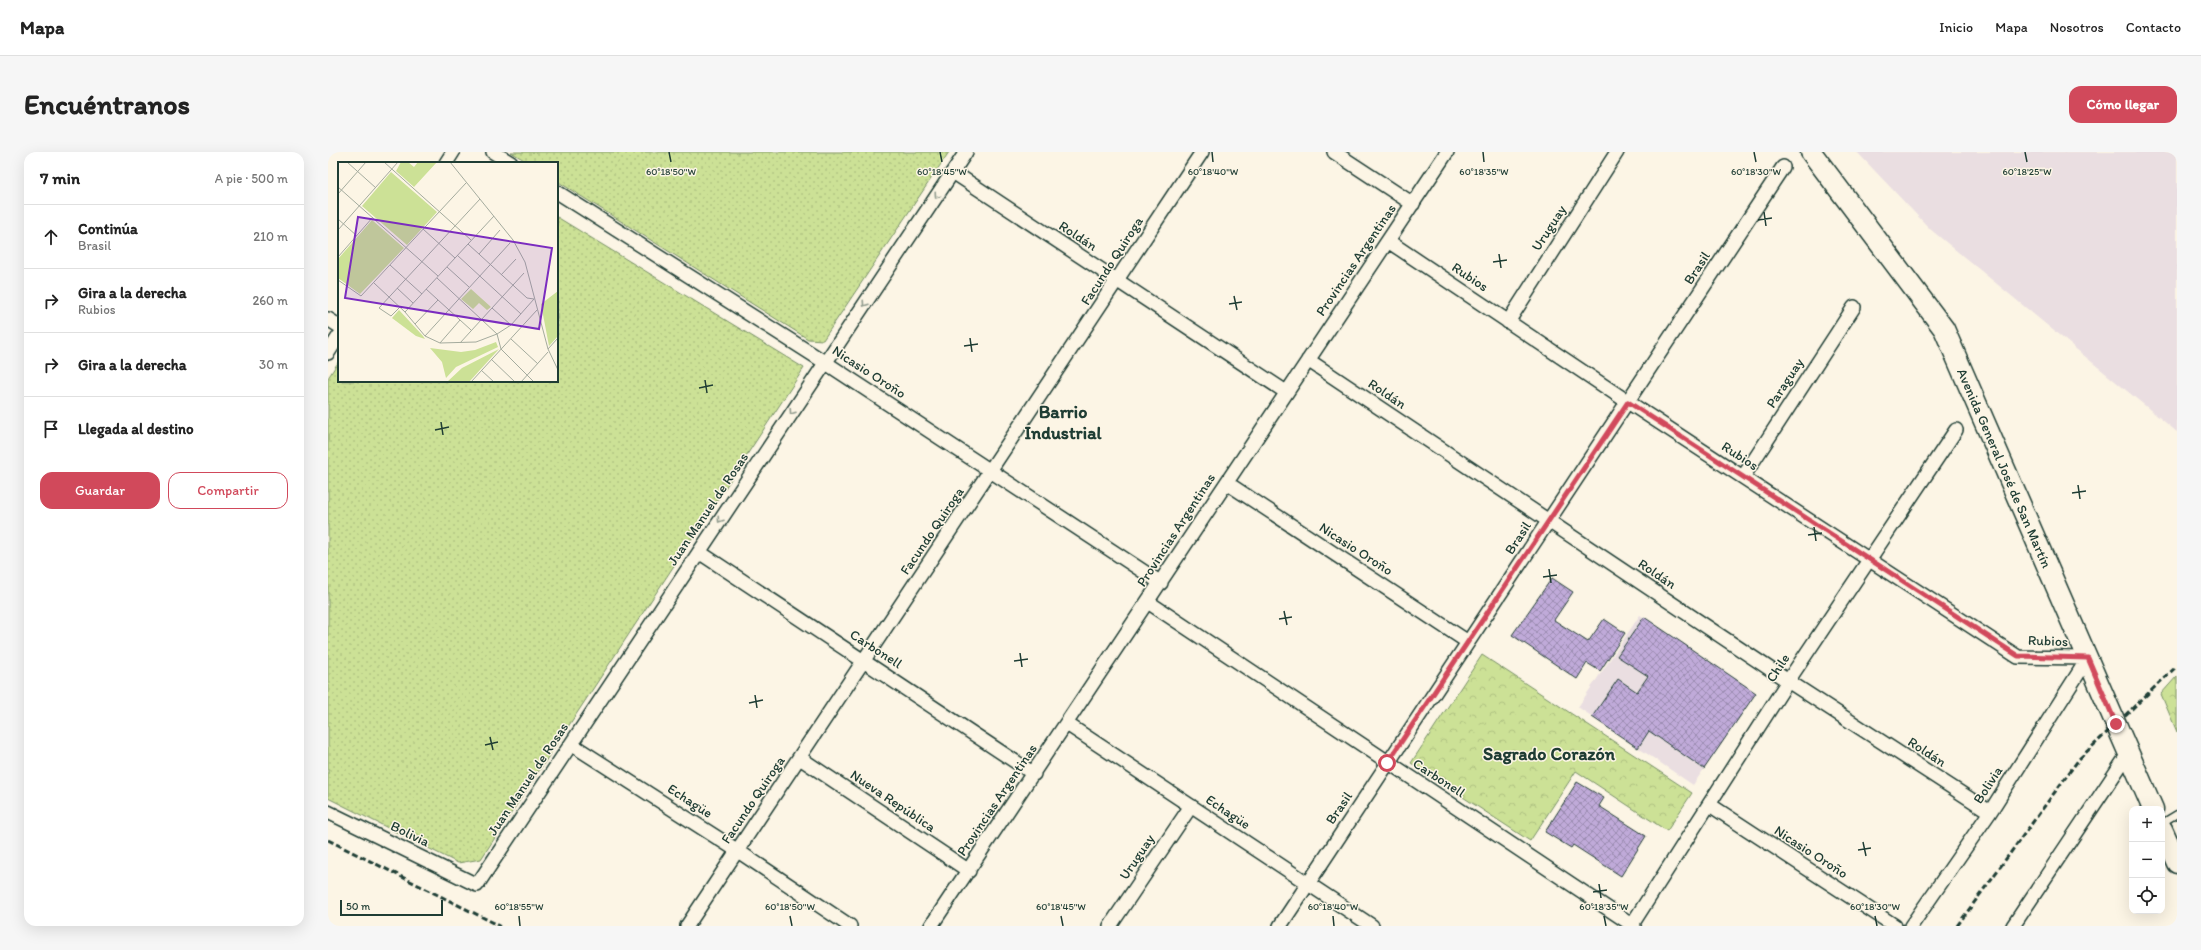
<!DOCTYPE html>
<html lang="es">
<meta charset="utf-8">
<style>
:root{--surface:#fff;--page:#f6f6f6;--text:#222;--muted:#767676;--line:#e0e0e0;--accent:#d1495b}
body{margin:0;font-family:Itim,sans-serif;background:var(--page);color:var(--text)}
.controls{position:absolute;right:12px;bottom:12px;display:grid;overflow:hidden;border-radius:8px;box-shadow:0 4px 16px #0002}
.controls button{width:36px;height:36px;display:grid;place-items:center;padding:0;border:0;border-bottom:1px solid var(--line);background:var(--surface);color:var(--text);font:20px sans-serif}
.scale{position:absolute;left:12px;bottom:10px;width:103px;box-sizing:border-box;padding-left:4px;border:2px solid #1f3d34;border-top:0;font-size:11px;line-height:14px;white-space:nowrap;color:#1f3d34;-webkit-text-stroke:3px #fcf5e5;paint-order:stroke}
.stop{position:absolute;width:12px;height:12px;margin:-9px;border:3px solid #d1495b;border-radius:50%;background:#fff}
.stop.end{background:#d1495b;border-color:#fff;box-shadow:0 1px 4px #0008}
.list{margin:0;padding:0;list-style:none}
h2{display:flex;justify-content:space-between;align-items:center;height:52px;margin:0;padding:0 16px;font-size:17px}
h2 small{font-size:13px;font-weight:400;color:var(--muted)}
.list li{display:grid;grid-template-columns:26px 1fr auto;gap:12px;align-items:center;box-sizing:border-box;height:64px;padding:0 16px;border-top:1px solid var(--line)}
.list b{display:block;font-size:15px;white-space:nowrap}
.list p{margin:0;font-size:13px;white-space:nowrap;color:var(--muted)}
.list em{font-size:13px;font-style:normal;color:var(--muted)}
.actions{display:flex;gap:8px;padding:12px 16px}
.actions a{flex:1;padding:9px 0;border:1px solid var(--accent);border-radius:12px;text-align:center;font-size:14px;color:var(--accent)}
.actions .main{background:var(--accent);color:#fff}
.icon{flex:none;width:22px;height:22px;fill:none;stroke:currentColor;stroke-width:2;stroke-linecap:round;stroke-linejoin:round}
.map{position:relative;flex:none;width:1849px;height:774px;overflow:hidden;border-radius:12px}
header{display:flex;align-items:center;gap:24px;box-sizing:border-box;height:56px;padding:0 20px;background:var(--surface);border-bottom:1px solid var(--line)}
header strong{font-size:19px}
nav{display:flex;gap:22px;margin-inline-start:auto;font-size:14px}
.intro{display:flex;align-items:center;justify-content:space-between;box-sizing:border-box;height:96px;padding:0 24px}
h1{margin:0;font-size:28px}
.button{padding:10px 18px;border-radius:12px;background:var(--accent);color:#fff;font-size:14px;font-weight:700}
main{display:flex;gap:24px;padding:0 24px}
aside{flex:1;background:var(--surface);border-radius:12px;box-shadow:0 4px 16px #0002}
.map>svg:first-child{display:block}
.built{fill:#eadee1}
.grass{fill:url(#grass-dots);stroke:#768f65}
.park{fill:url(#park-crowns);stroke:#768f65}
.building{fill:url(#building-cross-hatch);stroke:#1f3d34}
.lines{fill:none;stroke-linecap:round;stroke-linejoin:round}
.service-casing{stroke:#1f3d34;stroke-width:9}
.minor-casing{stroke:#1f3d34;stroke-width:16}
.primary-casing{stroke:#1f3d34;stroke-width:23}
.service{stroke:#fcf5e5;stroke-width:6}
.minor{stroke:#fcf5e5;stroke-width:13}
.primary{stroke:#fcf5e5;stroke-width:20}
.rail{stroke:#1f3d34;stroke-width:3;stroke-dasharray:6 3;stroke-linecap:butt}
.oneway{stroke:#8e998c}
.route{stroke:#d1495b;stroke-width:5}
.ticks{fill:none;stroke:#1f3d34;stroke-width:1.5}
.labels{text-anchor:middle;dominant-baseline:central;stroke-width:3;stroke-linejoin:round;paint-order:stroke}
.street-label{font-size:14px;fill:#1f3d34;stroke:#fcf5e5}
.district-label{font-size:18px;font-weight:bold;fill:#1f3d34;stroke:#fcf5e5}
.inset-road{fill:none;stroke:#a4ab9e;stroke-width:1}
.view{fill:#7b2cbf;fill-opacity:0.15;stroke:#7b2cbf;stroke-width:2}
.inset-edge{fill:none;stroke:#1f3d34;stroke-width:2}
.ticks-label{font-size:10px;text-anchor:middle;fill:#1f3d34;stroke:#fcf5e5;stroke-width:3;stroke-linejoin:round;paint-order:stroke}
</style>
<header>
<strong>Mapa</strong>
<nav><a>Inicio</a><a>Mapa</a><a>Nosotros</a><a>Contacto</a></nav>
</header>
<div class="intro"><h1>Encuéntranos</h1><a class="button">Cómo llegar</a></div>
<main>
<aside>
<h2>7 min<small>A pie · 500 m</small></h2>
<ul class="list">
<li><svg class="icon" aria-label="ahead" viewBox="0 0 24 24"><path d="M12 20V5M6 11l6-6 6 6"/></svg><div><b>Continúa</b><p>Brasil</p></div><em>210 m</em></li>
<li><svg class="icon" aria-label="right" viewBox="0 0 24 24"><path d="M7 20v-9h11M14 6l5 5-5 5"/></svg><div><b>Gira a la derecha</b><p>Rubios</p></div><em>260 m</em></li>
<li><svg class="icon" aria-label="right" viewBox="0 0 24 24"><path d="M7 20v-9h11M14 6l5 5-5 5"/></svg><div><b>Gira a la derecha</b></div><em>30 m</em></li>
<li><svg class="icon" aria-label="arrive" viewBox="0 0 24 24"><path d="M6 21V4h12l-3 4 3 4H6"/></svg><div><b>Llegada al destino</b></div></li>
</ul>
<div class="actions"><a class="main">Guardar</a><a>Compartir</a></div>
</aside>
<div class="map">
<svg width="1849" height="774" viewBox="0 0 1849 774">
<defs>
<pattern id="grass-dots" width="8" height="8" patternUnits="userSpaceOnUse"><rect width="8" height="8" fill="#cce196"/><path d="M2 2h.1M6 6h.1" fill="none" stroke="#afc282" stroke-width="1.8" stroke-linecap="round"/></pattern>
<pattern id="park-crowns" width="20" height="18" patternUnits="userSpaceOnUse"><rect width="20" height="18" fill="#cce196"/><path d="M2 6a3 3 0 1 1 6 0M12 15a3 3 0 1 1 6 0" fill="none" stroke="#afc282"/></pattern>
<pattern id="building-cross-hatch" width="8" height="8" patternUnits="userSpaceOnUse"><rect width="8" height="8" fill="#c0aad9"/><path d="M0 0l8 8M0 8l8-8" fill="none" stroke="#9b8cb1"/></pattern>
</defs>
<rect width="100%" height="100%" fill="#fcf5e5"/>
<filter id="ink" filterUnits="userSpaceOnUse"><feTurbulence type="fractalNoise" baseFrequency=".025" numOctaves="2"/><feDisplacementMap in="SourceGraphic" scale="8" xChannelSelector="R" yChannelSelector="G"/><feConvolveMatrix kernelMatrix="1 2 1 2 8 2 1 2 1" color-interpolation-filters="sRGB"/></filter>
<g filter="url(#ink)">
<path class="built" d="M1529,0H1849V280L1602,77Z
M1312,463L1428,541L1365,633L1250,555Z"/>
<path class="grass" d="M183,0H621L495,188L480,187L229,29V11H201Z
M229,65L476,216L153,707L130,711L0,646V226L11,209V229H229Z"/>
<path class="park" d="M1154,503L1364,641L1339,679L1248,619L1202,689L1083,611Z
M1849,524V580L1833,542Z"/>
<path class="building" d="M1224,426L1245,440L1226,468L1260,490L1276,467L1297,481L1272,519L1259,511L1249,527L1184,483Z
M1316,465L1428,541L1376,617L1321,579L1310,596L1264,565L1290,527L1309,540L1320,524L1289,504Z
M1249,630L1276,646L1271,654L1318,684L1293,724L1245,693L1243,696L1217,680Z"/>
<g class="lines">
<g class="service-casing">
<path id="service" d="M1834,671L1849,662"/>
</g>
<g class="minor-casing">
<path id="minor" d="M165,0L183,11
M1006,0L1085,52
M118,11L125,0
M625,20L958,240
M229,40L498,211L833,431
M1060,89L1300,250L1690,505L1760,506
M0,167L11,174
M1180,170L1289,0
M0,201L11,184
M980,208L1460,529L1662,660
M1415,325L1526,155
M899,331L1140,490
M371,400L706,622
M820,450L1306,774
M739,572L1044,774
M243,592L410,699L522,774
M472,606L641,719
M1382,653L1567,774
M0,660L149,733L638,0
M359,774L874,0
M603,774L1119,0
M782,774L863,654
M952,774L1455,15
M1303,774L1460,529L1628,278
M1583,774L1662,660L1760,506
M1685,774L1800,602"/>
</g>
<g class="primary-casing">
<g id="primary">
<path id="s1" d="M1483,0L1616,177L1825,657"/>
<path d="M1834,677L1849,711"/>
</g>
</g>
<use href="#service" class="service"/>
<use href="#minor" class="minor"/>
<use href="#primary" class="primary"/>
<path class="rail" d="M0,688L172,774
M1629,774L1751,607L1849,514"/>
</g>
<defs><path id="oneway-chevron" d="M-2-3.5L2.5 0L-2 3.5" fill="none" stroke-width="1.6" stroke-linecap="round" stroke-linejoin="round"/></defs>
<g class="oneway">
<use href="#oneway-chevron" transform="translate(609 44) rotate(124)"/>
<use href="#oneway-chevron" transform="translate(537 152) rotate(124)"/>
<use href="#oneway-chevron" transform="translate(464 260) rotate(124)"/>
<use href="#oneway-chevron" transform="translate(392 368) rotate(124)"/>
</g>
</g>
<g class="lines" filter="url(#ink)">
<path class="route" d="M1059,611L1300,250L1690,504L1760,506L1788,572"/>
</g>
<path class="ticks" d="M341,0L343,10M612,0L614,10M884,0L885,10M1155,0L1156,10M1426,0L1428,10M1697,0L1699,10M1436,60L1438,74M1430,68L1444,66M1171,102L1173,116M1165,110L1179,108M906,144L909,158M901,152L914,150M642,186L644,200M636,194L650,192M377,228L379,241M371,236L385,233M113,270L115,283M107,278L121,275M1750,333L1752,347M1744,341L1758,339M1486,375L1488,389M1480,383L1494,381M1221,417L1223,431M1215,425L1229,423M956,459L959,473M951,467L964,465M692,501L694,515M686,509L700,507M427,543L429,556M421,551L435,548M162,585L165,598M157,593L170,590M1535,690L1538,704M1530,698L1543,696M1271,732L1273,746M1265,740L1279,738M191,764L192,774M462,764L464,774M733,764L735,774M1005,764L1006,774M1276,764L1278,774M1547,764L1549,774"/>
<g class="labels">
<g class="street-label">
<text transform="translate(1221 76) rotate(-57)">Uruguay</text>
<text transform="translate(750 84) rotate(33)">Roldán</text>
<text transform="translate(1028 108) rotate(-56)">Provincias Argentinas</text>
<text transform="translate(784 109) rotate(-57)">Facundo Quiroga</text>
<text transform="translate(1369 116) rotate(-57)">Brasil</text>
<text transform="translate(1142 125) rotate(34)">Rubios</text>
<text transform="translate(541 220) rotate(33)">Nicasio Oroño</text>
<text transform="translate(1457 231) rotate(-57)">Paraguay</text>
<text transform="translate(1059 242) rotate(34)">Roldán</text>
<text transform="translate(1412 304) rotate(33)">Rubios</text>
<text stroke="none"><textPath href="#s1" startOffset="373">Avenida General José de San Martín</textPath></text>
<text transform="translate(380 357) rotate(-56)">Juan Manuel de Rosas</text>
<text transform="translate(848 378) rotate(-57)">Provincias Argentinas</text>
<text transform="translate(604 379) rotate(-56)">Facundo Quiroga</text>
<text transform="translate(1190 386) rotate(-57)">Brasil</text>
<text transform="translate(1028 397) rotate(33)">Nicasio Oroño</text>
<text transform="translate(1329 422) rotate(34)">Roldán</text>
<text transform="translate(1720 489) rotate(2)">Rubios</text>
<text transform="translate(548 497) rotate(33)">Carbonell</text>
<text transform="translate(1450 516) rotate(-57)">Chile</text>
<text transform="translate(1599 600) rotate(33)">Roldán</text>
<text transform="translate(1111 626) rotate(33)">Carbonell</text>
<text transform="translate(200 627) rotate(-56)">Juan Manuel de Rosas</text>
<text transform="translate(1660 633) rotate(-57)">Bolivia</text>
<text transform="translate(425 648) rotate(-56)">Facundo Quiroga</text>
<text transform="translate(669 648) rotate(-56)">Provincias Argentinas</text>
<text transform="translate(362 649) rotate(33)">Echagüe</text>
<text transform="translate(565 649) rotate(34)">Nueva República</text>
<text transform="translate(1011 656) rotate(-56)">Brasil</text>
<text transform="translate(900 660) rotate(34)">Echagüe</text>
<text transform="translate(82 682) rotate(26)">Bolivia</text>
<text transform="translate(1483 700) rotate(33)">Nicasio Oroño</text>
<text transform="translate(809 705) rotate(-56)">Uruguay</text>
</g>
<g class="district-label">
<text x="735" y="260">Barrio<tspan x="735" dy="21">Industrial</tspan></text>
<text x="1221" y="602">Sagrado Corazón</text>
</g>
</g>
<g transform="translate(10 10)">
<rect width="220" height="220" fill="#fcf5e5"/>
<path d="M53,10L99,50L69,83L24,44ZM34,58L66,86L22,132L0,116V97ZM61,148L85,174L87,177L78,174L54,156ZM158,180L160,185L118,205L108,216L104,200L92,186L123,190L137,188ZM161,187L131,220H109L124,206Z" fill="#cce196"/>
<path d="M133,127L153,145L149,148L141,141L135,147L123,137ZM220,129V174L211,184L203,142Z" fill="#cce196"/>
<path d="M63,0H70L76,5L80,0H99L76,25L58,9Z" fill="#cce196"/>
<path class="inset-road" d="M9,0L38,26M46,0L133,78M112,0L175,78L187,100L210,187L220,208M0,25L100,114M0,32L28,0M0,57L19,74M85,67L117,96M0,68L60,0M130,82L189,136L196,137M141,92L162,68M119,93L183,152M0,95L35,55M52,103L84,132M109,105L131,125M163,113L178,97M99,116L159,172L163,187L196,220M0,118L23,134L128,21M36,121L67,150L87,174L102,181L138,180L159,172L173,163L196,137M59,126L75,141M88,127L133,168M62,145L53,154L41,146L142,37M154,146L173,163M67,150L156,54M77,162L100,138M87,174L172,81M173,177L200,202M102,181L122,158M122,181L186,111M210,187L220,176M153,197L177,220M143,208L156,220M133,220L199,148M183,220L210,190"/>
<path class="view" d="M20,55L214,86L201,167L7,136Z"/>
<rect width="220" height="220" class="inset-edge"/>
</g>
<g class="ticks-label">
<text x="1156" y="23">60°18'35"W</text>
<text x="343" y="23">60°18'50"W</text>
<text x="614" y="23">60°18'45"W</text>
<text x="885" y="23">60°18'40"W</text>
<text x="1428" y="23">60°18'30"W</text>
<text x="1699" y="23">60°18'25"W</text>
<text x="191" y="758">60°18'55"W</text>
<text x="462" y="758">60°18'50"W</text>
<text x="733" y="758">60°18'45"W</text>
<text x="1005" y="758">60°18'40"W</text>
<text x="1276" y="758">60°18'35"W</text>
<text x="1547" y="758">60°18'30"W</text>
</g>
</svg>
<div class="controls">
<button>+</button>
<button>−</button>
<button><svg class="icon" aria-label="locate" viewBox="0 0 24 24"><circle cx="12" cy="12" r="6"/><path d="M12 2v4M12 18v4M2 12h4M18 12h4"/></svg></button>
</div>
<div class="scale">50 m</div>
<div class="stop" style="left:1059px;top:611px"></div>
<div class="stop end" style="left:1788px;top:572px"></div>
</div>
</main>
